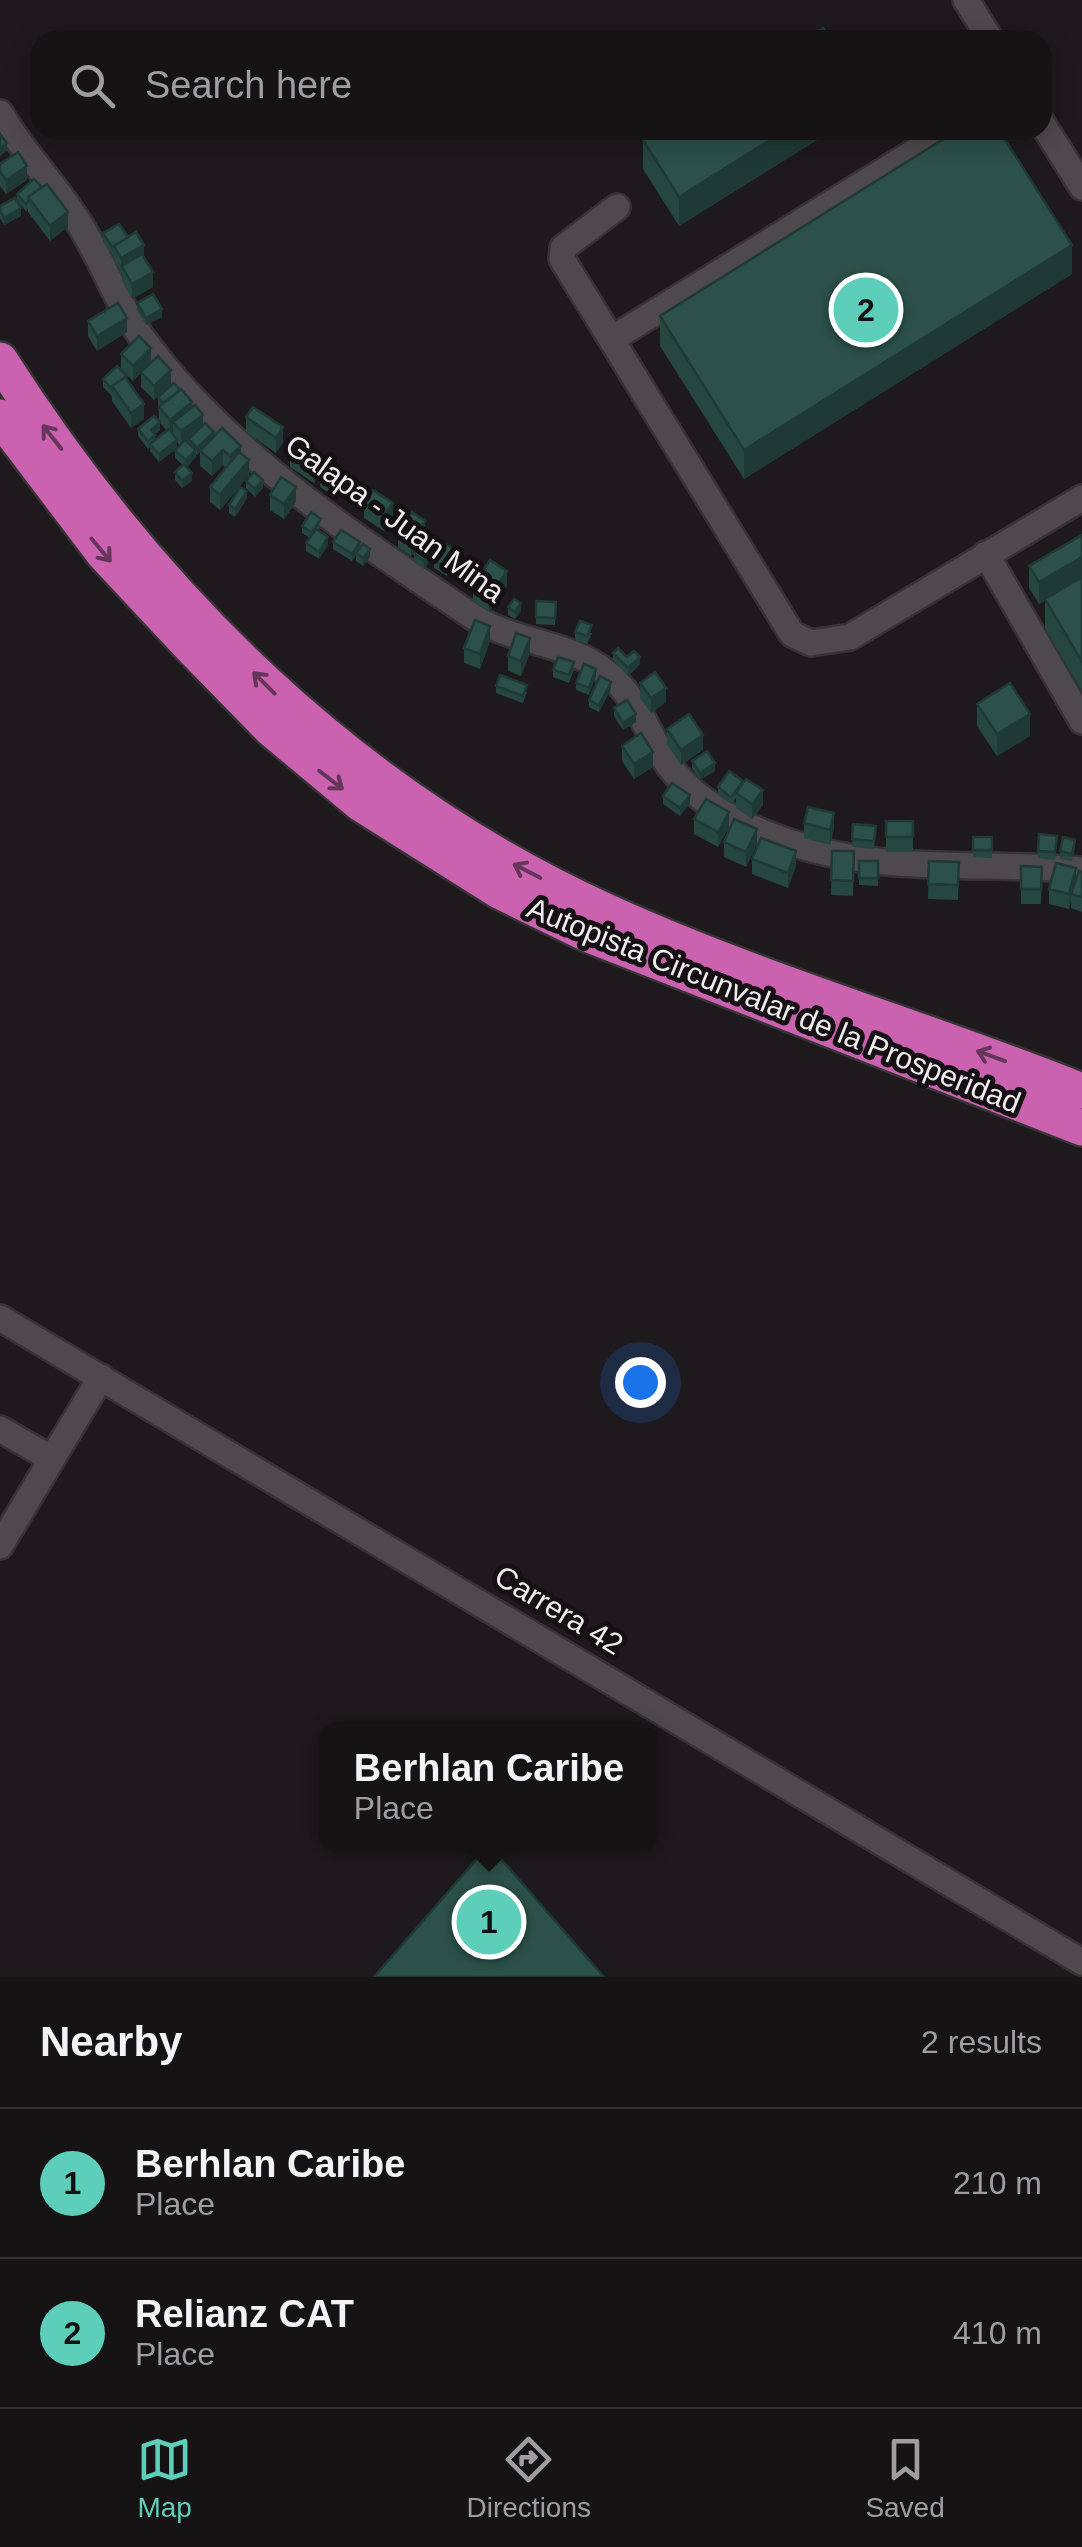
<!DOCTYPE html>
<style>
:root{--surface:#161315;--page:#1f1c1e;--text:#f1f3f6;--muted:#9e9ea0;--line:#353234;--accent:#5dceb9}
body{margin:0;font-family:Arial,sans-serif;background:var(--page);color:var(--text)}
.you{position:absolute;left:640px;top:1382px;width:35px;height:35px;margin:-25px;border:8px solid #fff;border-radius:50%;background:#1a73e8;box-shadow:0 0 0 15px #1a73e833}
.badge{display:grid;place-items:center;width:65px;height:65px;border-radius:50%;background:var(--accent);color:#111;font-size:32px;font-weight:700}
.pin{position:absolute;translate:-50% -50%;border:5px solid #fff;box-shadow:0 2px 10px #0006}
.popup{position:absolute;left:319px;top:1722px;width:340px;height:130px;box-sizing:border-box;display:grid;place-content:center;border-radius:20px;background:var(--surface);filter:drop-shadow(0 2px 8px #0005);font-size:32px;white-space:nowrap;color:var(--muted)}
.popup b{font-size:38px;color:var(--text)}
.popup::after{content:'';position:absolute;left:50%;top:100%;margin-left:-20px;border:20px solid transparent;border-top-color:var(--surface)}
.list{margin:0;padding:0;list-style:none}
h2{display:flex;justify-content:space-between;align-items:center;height:130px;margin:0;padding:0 40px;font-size:42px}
h2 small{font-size:32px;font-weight:400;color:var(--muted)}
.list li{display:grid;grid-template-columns:65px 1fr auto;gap:30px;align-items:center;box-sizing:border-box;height:150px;padding:0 40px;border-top:2px solid var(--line)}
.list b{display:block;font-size:38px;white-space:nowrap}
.list p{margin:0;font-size:32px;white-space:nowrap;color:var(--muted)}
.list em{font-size:32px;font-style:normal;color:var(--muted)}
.icon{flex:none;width:55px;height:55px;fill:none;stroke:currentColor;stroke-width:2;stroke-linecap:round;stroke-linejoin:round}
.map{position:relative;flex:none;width:1082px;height:1977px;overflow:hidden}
.search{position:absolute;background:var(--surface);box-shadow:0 5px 25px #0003;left:30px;right:30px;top:30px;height:110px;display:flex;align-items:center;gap:25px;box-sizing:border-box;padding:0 35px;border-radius:30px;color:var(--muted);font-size:38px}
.sheet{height:430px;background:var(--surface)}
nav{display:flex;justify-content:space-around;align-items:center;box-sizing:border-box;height:140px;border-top:2px solid var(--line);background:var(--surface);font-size:28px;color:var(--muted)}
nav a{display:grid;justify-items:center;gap:5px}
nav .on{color:var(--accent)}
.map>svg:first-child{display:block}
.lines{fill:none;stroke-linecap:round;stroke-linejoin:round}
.minor-casing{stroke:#363335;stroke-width:30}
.highway-casing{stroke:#363335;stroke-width:40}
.minor{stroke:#4e494c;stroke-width:25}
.highway{stroke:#ca62b0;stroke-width:35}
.wall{fill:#264640;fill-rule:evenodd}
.shaded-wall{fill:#1f3934}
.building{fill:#2c514a;stroke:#1f3934;stroke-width:2.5}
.oneway{stroke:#66355a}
.labels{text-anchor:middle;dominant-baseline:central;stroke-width:10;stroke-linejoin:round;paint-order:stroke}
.street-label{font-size:30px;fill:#f0edef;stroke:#151013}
</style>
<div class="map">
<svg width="1082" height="1977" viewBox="0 0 1082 1977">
<rect width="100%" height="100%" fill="#1e191c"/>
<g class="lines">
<g class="minor-casing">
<path id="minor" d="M966,0L991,40
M0,113C21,149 48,177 71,211C99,250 113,297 141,336C224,452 353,535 469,614C510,643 569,641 607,673C637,697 646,730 665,760C692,801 743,827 789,842C884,875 984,861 1082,870
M1042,123L1082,187
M617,207L563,248L562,259L792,634L811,643L850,637L1082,498
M612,339L950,130
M986,554L1082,721
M0,1318L1082,1962
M0,1429L52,1459
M0,1546L101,1377"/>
</g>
<g class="highway-casing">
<path id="highway" d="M0,360C151,596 350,795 608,912C762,982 925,1028 1082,1091
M0,417L103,553L189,645L271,729L361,804L499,891L589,935L1082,1128"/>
</g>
<use href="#minor" class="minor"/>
<use href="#highway" class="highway"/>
</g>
<path class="wall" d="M660,130H833L679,226L643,169V140Z
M0,164L27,180L6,194L0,186Z
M34,179L68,227L50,241L28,212V209L26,211L19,203L21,216L4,225L0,218V206L17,201V194Z
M103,233L128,237L144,256L153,287L132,299L122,281V273L114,261V254L112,255L103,241Z
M1072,274L744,479L660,346V316Z
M137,303L162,317L146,325L137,310Z
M88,321L127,332L97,351L88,336Z
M121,354L151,363L171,385L154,400L141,387V373L133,381L121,369Z
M103,379L127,381L144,419L131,428L112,401V396L103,387Z
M158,397L192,407L203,426L214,437L241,453L249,475L220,510L210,502V487L226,468L223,465L212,476L200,466V452L197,455L196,454V457L187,467L192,481L182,488L175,480V472L183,465L175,458V451L180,446L177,442V448L159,462L150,451V447L148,449L138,436V429L159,421ZM160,423L167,431L155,439V434L160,430Z
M246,417L283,442L276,453L246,432Z
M290,452L322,471L314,483L290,467Z
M320,479L345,483L336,497L320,487Z
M246,481L263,488L255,497L246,488Z
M270,495L296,502L284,519L270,510Z
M247,498L235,517L229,513V505Z
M364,503L393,518L384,531L364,518Z
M302,526H321L318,530L328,545L319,559L306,551V543L310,538L302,533Z
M398,532L425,536L411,556L398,547Z
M1082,535V691L1045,628V601L1039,604L1029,588V566Z
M333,542L360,548L370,557L363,566L356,561V555L352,561L333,549Z
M436,551L424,569L414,562V554Z
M458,559L447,576L434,568V560Z
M473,586H507L489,612L473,601Z
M536,601L556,602L555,625L536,624Z
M508,607L521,611L515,619L508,615Z
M575,632L592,633L587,644L575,640Z
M490,641L480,669L464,663V648Z
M530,653L521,676L508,671V656Z
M613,653L627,657L640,664L628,676L613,660Z
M553,670H574L569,683L553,677Z
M596,676L589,695L576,690V683Z
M640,683L666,702L651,713L640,698Z
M496,686L527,692L523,703L496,693Z
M611,689L599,712L589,707V700Z
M977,704L1030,736L997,756L977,726Z
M614,708L636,722L623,730L614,716Z
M667,729L703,750L681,765L667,744Z
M622,746L653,767L634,779L622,761Z
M692,761L715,771L700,780L692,768Z
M729,771L763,805L752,819L736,808V798L731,804L718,795V787Z
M663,796L690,803L680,816L663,804Z
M694,819L729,827L718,847L694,834Z
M886,821H913V852H886Z
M804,823L834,828L830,845L804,838Z
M853,824L876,826L874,849L852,847Z
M973,837H992V858L973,857Z
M724,842L757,844L746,867L724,857Z
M1057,843L1055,860L1038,858V851Z
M1075,847L1072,861L1060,859V851Z
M832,851H854L853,896L831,895Z
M752,859L796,866L788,888L752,874Z
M859,861H878V886L859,885Z
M929,861L959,862L958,900L928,899Z
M1021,866L1042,867L1041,904H1021Z
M1082,872V912L1071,908V901L1069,909L1049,904V889L1076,881Z"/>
<path class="shaded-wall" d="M786,130H833L679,226V197Z
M7,143V151L0,156V148Z
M27,166V180L6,194V180Z
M21,208V216L4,225V218Z
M68,212V227L50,241V226Z
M144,245V260L122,266L121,273V258Z
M1072,245V274L744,479V450Z
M153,272V287L132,299V284Z
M162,309V317L146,325V318Z
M127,318V332L97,351V336Z
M151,348V363L133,381V366Z
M171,370V385L154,400V386Z
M192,402V417L173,422V433L170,435V420Z
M144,404V419L131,428V413Z
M203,415V429L181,446V431Z
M160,422V430L151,437V430Z
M283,427V442L276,453V438Z
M214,432V439L197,455V448Z
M177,440V448L159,462V454Z
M241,446V460L230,471V456Z
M196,450V457L186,468V460Z
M223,450V465L212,476V461Z
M322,456V471L314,483V468Z
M249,460V475L220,510V495Z
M192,473V481L182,488V481Z
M345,475V483L336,497V489Z
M263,480V488L255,497V489Z
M296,487V502L284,519V504Z
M247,491V498L235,517V509Z
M393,503V518L384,531V516Z
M425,521V536L411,556V541Z
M328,537V545L319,559V552Z
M360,542V549L352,561V554Z
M436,544V551L424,569V561Z
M370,549V557L363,566V558Z
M458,552V559L447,576V569Z
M1082,557V579L1039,604V582Z
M507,571V586L489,612V597Z
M521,603V611L515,619V612Z
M490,626V641L480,669V654Z
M530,638V653L521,676V661Z
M640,657V664L628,676V668Z
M596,669V676L589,695V688Z
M611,682V689L599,712V705Z
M666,688V702L651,713V698Z
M636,714V722L623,730V723Z
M1030,714V736L997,756V734Z
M703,735V750L681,765V750Z
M653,752V767L634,779V764Z
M715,763V771L700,780V773Z
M763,790V805L752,819V804Z
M690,795V803L680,816V808Z
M729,812V827L718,847V832Z
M834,813V828L830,845V830Z
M757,829V844L746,867V852Z
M796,851V866L788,888V873Z
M1076,868V883L1071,894L1069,909V894Z"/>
<path class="building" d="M823,28L831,40H804Z
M660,130H786L679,197L643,140Z
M958,130H999L1072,245L744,450L660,316Z
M0,134L7,143L0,148Z
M18,152L27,166L6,180L0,171V164Z
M34,179L42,187L28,197V202L26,204L17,194Z
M47,184L68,212L50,226L28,197Z
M15,198L21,208L4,218L0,210V206Z
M119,224L128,237L112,247L103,233Z
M136,232L144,245L121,258L114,246Z
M142,254L153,272L132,284L122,266Z
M153,294L162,309L146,318L137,303Z
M118,303L127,318L97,336L88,321Z
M139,336L151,348L133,366L121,354Z
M158,356L171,370L154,386L141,372Z
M117,366L127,376L112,386V389L103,379Z
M125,377L144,404L131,413L112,386Z
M174,383L180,390L163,403L158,397Z
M181,389L192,402L170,420L159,407Z
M195,405L203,415L181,431L173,422Z
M253,407L283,427L276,438L246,417Z
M154,416L160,422L151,430L155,435L148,441L138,429Z
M205,423L214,432L197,448L189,439Z
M222,428L241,446L230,456L223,450L212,461L200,451Z
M169,429L177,440L159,454L150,444Z
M185,440L196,450L186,460L175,451Z
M298,440L322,456L314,468L290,452Z
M239,452L249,460L220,495L210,487Z
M184,464L192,473L182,481L175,472Z
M330,465L345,475L336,489L320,479Z
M254,472L263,480L255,489L246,481Z
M281,477L296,487L284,504L270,495Z
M240,487L247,491L235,509L229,505Z
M373,490L393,503L384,516L364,503Z
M311,512L321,519L312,532L302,526Z
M412,512L425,521L411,541L398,532Z
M316,529L328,537L319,552L306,543Z
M341,530L360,542L352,554L333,542Z
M1082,535V557L1039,582L1029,566Z
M425,537L436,544L424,561L414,554Z
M363,544L370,549L363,558L356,553Z
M446,544L458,552L447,569L434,560Z
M490,560L507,571L489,597L473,586Z
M1082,577V662L1045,599Z
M514,599L521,603L515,612L508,607Z
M536,601L556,602L555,618L536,617Z
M475,620L490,626L480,654L464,648Z
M580,621L592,625L587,636L575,632Z
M516,633L530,638L521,661L508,656Z
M618,648L627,657L634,651L640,657L628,668L613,653Z
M558,657L574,662L569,675L553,670Z
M584,664L596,669L589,688L576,683Z
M655,672L666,688L651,698L640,683Z
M500,675L527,685L523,696L496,686Z
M600,676L611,682L599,705L589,700Z
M1010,683L1030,714L997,734L977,704Z
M627,700L636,714L623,723L614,708Z
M689,714L703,735L681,750L667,729Z
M641,733L653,752L634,764L622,746Z
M707,751L715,763L700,773L692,761Z
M729,771L743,781L731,797L718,787Z
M746,779L763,790L752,804L736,793Z
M672,783L690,795L680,808L663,796Z
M706,799L729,812L718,832L694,819Z
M808,807L834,813L830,830L804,823Z
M734,819L757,829L746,852L724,842Z
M886,821H913V837H886Z
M853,824L876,826L874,841L852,839Z
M1039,834L1057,836L1055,852L1038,851Z
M973,837H992V850H973Z
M1063,837L1075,840L1072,854L1060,851Z
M761,838L796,851L788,873L752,859Z
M832,851H854L853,881L831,880Z
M859,861H878V878H859Z
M929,861L959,862L958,885L928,884Z
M1056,863L1076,868L1069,894L1049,889Z
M1021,866L1042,867L1041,889H1021Z
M1079,871L1082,872V897L1071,894Z
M489,1845L604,1977H374Z"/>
<defs><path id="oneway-shaft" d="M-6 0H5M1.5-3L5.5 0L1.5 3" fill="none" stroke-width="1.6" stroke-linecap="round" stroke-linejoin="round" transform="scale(2.5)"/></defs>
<g class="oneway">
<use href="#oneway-shaft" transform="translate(52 437) rotate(-128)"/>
<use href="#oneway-shaft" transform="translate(101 550) rotate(50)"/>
<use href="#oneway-shaft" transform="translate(264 683) rotate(-135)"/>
<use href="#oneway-shaft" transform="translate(331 780) rotate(38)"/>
<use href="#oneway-shaft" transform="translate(527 871) rotate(-153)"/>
<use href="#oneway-shaft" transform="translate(991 1056) rotate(-160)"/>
</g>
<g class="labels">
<g class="street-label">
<text transform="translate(395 518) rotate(36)">Galapa - Juan Mina</text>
<text transform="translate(774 1005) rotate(22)">Autopista Circunvalar de la Prosperidad</text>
<text transform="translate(559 1610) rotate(31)">Carrera 42</text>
</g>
</g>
</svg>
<div class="you"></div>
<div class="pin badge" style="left:489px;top:1922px">1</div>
<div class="popup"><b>Berhlan Caribe</b>Place</div>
<div class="pin badge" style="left:866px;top:310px">2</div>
<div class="search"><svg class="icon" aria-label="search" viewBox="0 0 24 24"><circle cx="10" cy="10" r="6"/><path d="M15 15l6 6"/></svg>Search here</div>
</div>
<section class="sheet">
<h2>Nearby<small>2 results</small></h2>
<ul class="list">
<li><span class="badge">1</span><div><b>Berhlan Caribe</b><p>Place</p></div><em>210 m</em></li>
<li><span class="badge">2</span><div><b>Relianz CAT</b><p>Place</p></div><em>410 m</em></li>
</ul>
</section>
<nav>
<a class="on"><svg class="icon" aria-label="map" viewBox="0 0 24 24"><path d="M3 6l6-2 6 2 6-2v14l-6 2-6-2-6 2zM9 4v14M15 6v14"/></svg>Map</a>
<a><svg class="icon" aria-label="directions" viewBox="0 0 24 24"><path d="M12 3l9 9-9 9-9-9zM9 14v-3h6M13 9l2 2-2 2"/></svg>Directions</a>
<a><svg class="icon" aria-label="saved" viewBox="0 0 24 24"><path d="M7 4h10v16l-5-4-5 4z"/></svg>Saved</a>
</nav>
